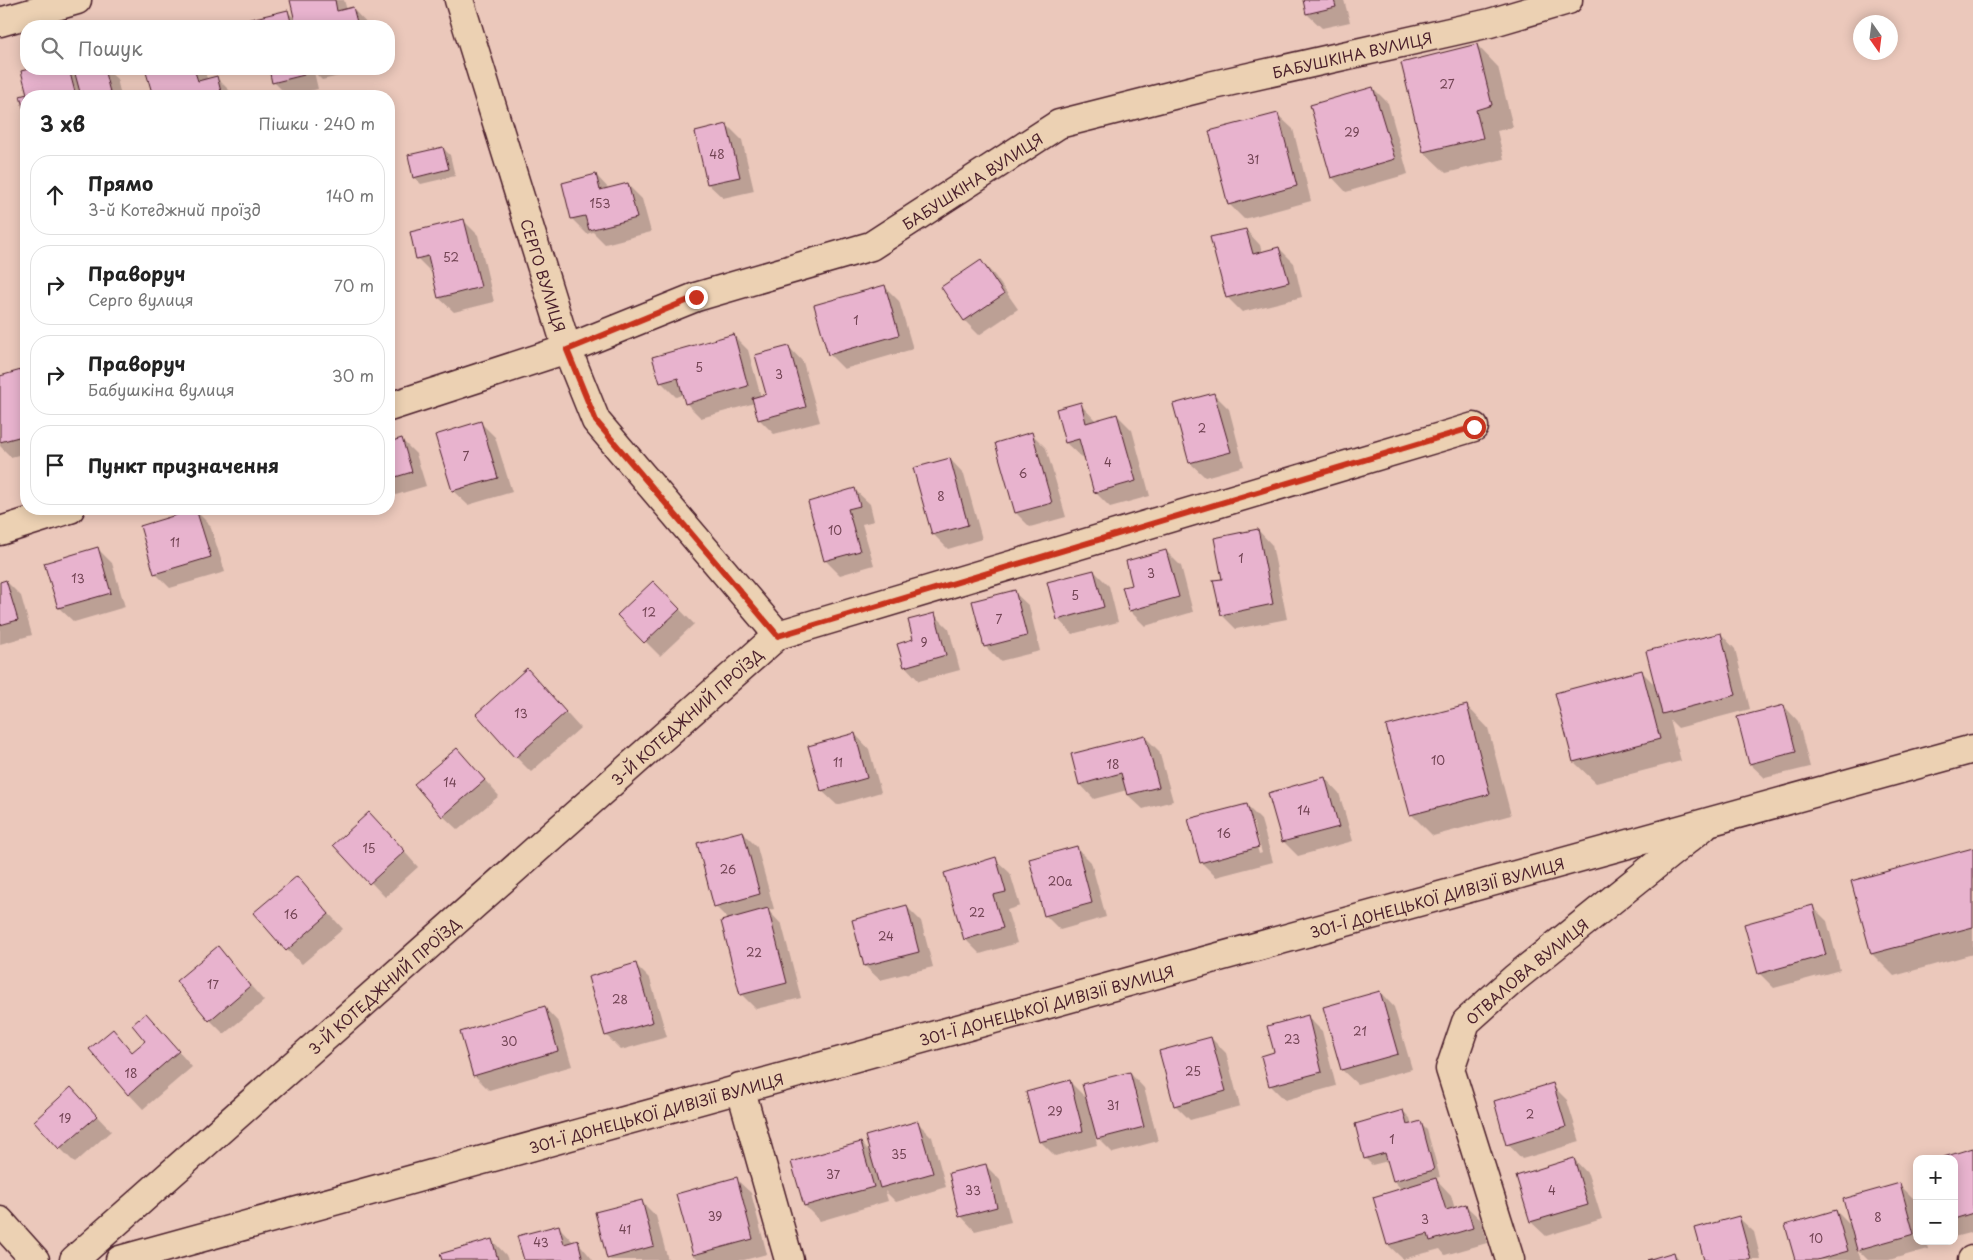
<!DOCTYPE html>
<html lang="uk">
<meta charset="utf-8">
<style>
:root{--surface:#fff;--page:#f6f6f6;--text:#222;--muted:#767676;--line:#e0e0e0}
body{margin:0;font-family:"Playpen Sans",sans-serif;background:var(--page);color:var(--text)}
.controls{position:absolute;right:15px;bottom:15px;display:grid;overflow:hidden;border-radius:10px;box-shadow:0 2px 12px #0003}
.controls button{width:45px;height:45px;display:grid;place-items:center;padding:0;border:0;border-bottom:1px solid var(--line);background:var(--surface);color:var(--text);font:25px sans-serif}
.compass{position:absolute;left:1853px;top:15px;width:45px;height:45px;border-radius:50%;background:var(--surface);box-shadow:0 2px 12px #0003;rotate:166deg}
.stop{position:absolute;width:15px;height:15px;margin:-11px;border:4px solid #c8321e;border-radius:50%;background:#fff}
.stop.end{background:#c8321e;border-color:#fff;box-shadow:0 1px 5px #0008}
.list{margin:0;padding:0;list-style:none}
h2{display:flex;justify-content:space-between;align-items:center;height:65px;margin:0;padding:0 20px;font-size:21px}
h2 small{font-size:16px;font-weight:400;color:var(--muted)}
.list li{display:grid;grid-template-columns:32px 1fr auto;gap:15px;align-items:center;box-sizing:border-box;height:80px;margin:0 10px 10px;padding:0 10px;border:1px solid var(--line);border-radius:20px}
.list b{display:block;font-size:19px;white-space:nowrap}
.list p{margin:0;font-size:16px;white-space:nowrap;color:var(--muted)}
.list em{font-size:16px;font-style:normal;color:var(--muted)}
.icon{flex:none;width:28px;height:28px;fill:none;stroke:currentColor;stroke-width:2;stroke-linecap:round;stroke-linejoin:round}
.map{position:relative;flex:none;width:1973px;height:1260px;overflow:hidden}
.search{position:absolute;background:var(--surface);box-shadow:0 2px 12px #0003;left:20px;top:20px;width:375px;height:55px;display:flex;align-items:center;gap:12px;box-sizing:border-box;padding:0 18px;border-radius:20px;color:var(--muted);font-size:19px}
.panel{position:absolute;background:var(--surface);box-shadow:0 2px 12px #0003;left:20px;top:90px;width:375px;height:425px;border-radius:20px}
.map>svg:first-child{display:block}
.shadow{fill:#0003;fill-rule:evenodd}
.building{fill:#e8b3ce;stroke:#4a1f2b}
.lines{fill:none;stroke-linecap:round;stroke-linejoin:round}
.minor-casing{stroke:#4a1f2b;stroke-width:31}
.minor{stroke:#ecd1b3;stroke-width:28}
.route{stroke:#c8321e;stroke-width:6}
.labels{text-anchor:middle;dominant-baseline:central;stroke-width:5;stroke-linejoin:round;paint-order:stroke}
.number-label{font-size:12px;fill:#724454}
.street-label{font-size:15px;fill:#4a1f2b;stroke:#ecd1b3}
</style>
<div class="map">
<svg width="1973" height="1260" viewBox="0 0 1973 1260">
<rect width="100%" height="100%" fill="#ebc8bb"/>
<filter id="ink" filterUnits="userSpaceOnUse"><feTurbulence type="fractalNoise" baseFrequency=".02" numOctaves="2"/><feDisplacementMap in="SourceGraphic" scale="10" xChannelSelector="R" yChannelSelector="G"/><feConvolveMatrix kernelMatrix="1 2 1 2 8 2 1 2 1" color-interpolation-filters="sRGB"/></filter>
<g filter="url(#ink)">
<path class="shadow" d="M291,0H344L347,10L353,9L369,26H232L287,11L296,20Z
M1304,0H1344L1350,22L1322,28L1307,14Z
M1477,45L1498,67L1513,127L1497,131L1504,159L1446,173L1424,152L1403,64Z
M34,69H74L77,71L106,69L117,79L121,96H26V111L22,97L29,94L23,72Z
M147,69H205L207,80L216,77L231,92L232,96H154Z
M270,69H347L348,74L322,80L314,72L318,89L288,96L274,82Z
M1373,88L1388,103L1408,174L1346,192L1332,177Z
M1278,115L1293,129L1311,201L1244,219L1229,204Z
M727,125L742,140L754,191L723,198L708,184Z
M443,148L450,155L455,176L421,184L414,177Z
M596,175L609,189L627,184L642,199L651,232L605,244L593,232L587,234L572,219L563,184Z
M463,220L478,235L494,302L454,312L439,298L432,273L417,258Z
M1246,230L1260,245L1262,253L1279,248L1294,263L1302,297L1242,312L1227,297Z
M981,261L995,276L1018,309L979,335L965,321L942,287Z
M885,287L899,301L913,349L844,369L829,354Z
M733,335L748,350L761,397L768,395L789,347L803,362L820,422L774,434L760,420L755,403L701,418L686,403L684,394L676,397L661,382Z
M21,372L26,377V453L11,457L0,446V377Z
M1214,394L1229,409L1244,466L1205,477L1190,463Z
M1080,404L1096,421L1117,415L1132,430L1150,496L1110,507L1095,492L1085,456L1081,457L1066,443Z
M481,423L495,437L512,492L468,505L453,491L436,435Z
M1032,434L1046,448L1066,517L1030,527L1016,513Z
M401,439L416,454L426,486L389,497V443Z
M950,459L964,474L982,539L948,549L933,534Z
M855,490L870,504L874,521L862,524L874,565L840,575L825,560Z
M196,511L210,525L225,572L170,588L155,573Z
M1258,530L1272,545L1287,619L1236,629L1222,615L1223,580Z
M97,548L112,563L125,607L74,622L59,608L46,564Z
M1166,551L1181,566L1193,612L1145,626L1130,611L1123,588L1134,585Z
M1094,571L1109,586L1118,622L1072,634L1058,619Z
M6,581L21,596L32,635L0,644V583Z
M653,582L694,624L660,656L619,615Z
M1014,592L1029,606L1040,651L1000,661L985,646Z
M934,614L949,629L960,670L919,681L905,666L914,640Z
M1721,634L1735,649L1750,709L1678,728L1670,720L1681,761L1596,783L1574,762L1641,671L1657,687Z
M541,685L580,728L531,772L516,757Z
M1467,706L1488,728L1511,815L1433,836L1411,814Z
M1784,706L1798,721L1810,767L1765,778L1750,764L1738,718Z
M855,734L869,749L881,792L837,805L822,791Z
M1144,736L1159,751L1173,801L1143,809L1128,795L1127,790L1094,799L1080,784Z
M457,749L499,796L458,830L443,816Z
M1325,778L1339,793L1353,841L1298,856L1283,841Z
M1246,805L1261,820L1273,862L1216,877L1201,862ZM1250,821H1253L1262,853L1259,854Z
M384,829L418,867L385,897L335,845Z
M742,832L757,847L774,909L768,910L782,925L801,998L756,1009L741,994L729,920L715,906Z
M1076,847L1091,862L1106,917L1060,930L1045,915Z
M1973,849V954L1894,976L1872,954L1853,882Z
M995,859L1010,873L1020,906L1007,910L1017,943L980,954L965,939Z
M297,878L343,929L302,964L287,950Z
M1812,906L1827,921L1840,970L1774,988L1759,973Z
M907,907L921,921L933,967L880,980L865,966Z
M218,948L264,1001L224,1034L210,1020Z
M635,964L650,979L667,1037L621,1050L606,1035Z
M1380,992L1394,1007L1412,1069L1357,1084L1342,1070Z
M545,1008L559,1023L572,1066L489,1090L475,1076L462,1033Z
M146,1014L192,1067L143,1109L129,1094L113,1031L133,1053L147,1041Z
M1307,1016L1322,1031L1336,1086L1285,1100L1270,1085L1276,1053Z
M1211,1038L1226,1053L1240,1106L1190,1120L1175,1105Z
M1130,1073L1144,1088L1158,1141L1113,1153L1095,1135L1097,1145L1055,1156L1041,1142L1028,1093L1070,1082L1087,1099Z
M1552,1085L1567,1100L1580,1142L1522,1159L1508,1144Z
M71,1089L111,1131L75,1163L60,1148Z
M1403,1111L1410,1118L1412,1125L1420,1123L1427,1130L1440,1177L1435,1178L1451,1195L1455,1209L1466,1206L1481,1220L1487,1243L1445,1255L1440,1249L1403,1259L1388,1245L1402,1190L1394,1181L1388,1161L1372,1165L1365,1158Z
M917,1122L932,1137L946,1187L896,1202L885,1191L888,1201L820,1221L805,1206L793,1163L861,1143L872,1154Z
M1973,1150V1232L1954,1237V1159Z
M1574,1159L1588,1174L1602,1219L1546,1236L1531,1222Z
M986,1166L1000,1180L1011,1222L975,1231L961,1216Z
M736,1179L751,1193L767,1254L744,1260H699L694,1255L678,1194Z
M1900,1185L1914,1199L1917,1208V1241H1926L1928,1249L1889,1260H1868L1857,1249L1861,1260H1796L1836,1211L1852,1227Z
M641,1201L656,1216L668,1260H611L609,1258Z
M1739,1218L1754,1232L1761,1260H1705Z
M559,1227L574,1243L578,1242L593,1260H525Z
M492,1240L506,1255L508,1260H443Z
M1674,1253L1680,1260H1652Z"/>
<path class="building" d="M290,0H335L337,11L353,7L358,26H296Z
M1303,0H1334L1336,7L1306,14Z
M288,10L292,26H231L230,24Z
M1477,44L1492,105L1476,110L1483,138L1423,152L1401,63Z
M29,69H69L76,96H26V110L24,111L20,96L27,94L21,71Z
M80,69H104L111,96H81L74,70Z
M145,69H194L198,81L217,76L221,92L207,96H153Z
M269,69H303L304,75L272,83Z
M1373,87L1395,159L1331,178L1310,105Z
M1278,113L1297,186L1228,205L1209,131Z
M727,124L740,177L707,184L695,132Z
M443,147L449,169L413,178L408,155Z
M596,174L600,190L628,183L637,218L589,230L585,216L571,219L562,183Z
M464,219L481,287L438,298L428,256L416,259L410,232Z
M1246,229L1253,254L1279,247L1289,282L1226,298L1210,237Z
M981,260L1004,294L964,321L941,287Z
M885,285L899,335L828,355L814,305Z
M734,334L748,386L685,404L678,378L660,383L652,357Z
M789,346L806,407L758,420L752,398L766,394L755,355Z
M21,370L26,389V435L0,442V376Z
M1214,393L1231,452L1189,463L1173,404Z
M1081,402L1086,423L1117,414L1136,481L1094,493L1079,439L1065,443L1056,409Z
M481,421L498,478L452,491L435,435Z
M1032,432L1052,503L1015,513L995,443Z
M402,438L412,472L389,479V442Z
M950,458L968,525L932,535L913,468Z
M855,488L860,506L848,509L860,551L824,561L808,502Z
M196,509L211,557L154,574L140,526Z
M1258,529L1273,604L1221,615L1213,580L1222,579L1214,538Z
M98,547L111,593L58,608L44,563Z
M1166,550L1179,597L1129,611L1122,587L1132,585L1126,561Z
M1094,570L1104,607L1057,620L1047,582Z
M6,580L18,620L0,625V582Z
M653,581L680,609L644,643L617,615Z
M1015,590L1027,636L984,647L972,601Z
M935,613L946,655L904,667L897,644L913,639L908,620Z
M1721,633L1736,695L1662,714L1646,651Z
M527,668L566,712L515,758L476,714Z
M1642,670L1660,739L1573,762L1555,693Z
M1467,705L1490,794L1410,815L1386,726Z
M1784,705L1796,752L1749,764L1737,717Z
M855,733L867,778L821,791L808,746Z
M1145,735L1159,787L1127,795L1121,773L1079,785L1071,754Z
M457,748L485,780L442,817L414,784Z
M1325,777L1339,827L1282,842L1268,793Z
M1247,804L1259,847L1200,863L1188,819Z
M369,812L405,851L369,884L333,845Z
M743,831L760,894L714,907L697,843Z
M1077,846L1092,903L1044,916L1029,859Z
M1973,848V927L1871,954L1851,881Z
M996,857L1006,892L993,895L1003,928L964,940L944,873Z
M297,876L329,914L286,951L253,913Z
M907,905L919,952L864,966L852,920Z
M1813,905L1826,955L1758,974L1744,924Z
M768,908L787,983L740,995L721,921Z
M218,946L250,986L209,1021L176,981Z
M636,963L653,1022L605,1036L588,977Z
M1380,991L1398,1054L1341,1070L1323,1007Z
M545,1006L558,1051L473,1076L460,1032Z
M146,1013L179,1051L128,1095L89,1049L113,1029L132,1052L145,1041L132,1025Z
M1308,1015L1322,1072L1269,1086L1261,1056L1274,1052L1267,1026Z
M1211,1037L1226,1091L1174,1106L1159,1051Z
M1130,1072L1144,1127L1097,1139L1082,1084Z
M1070,1080L1083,1131L1039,1142L1026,1092Z
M1553,1083L1566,1127L1506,1145L1494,1101Z
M71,1087L97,1116L59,1149L34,1121Z
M1403,1110L1407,1125L1421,1121L1434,1170L1393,1181L1385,1153L1364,1159L1355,1124Z
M918,1121L933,1173L880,1188L865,1136Z
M861,1142L874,1187L804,1206L791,1162Z
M1973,1148V1213L1954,1219V1159H1937Z
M1574,1158L1588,1205L1530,1222L1516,1176Z
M986,1164L997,1207L959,1217L949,1173Z
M737,1177L753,1239L693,1255L676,1194Z
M1436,1178L1446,1210L1466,1204L1473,1228L1430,1241L1428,1234L1387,1245L1373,1197Z
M1900,1183L1914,1234L1857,1250L1843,1199Z
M642,1200L654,1246L607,1259L595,1212Z
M1836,1210L1848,1251L1817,1260H1795L1785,1225Z
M1739,1216L1751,1260H1704L1695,1228Z
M559,1225L564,1244L578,1240L583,1260H524L517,1236Z
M492,1239L498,1260H442L440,1254Z
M1674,1252L1676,1260H1647Z"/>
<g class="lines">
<g class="minor-casing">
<g id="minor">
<path id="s1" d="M459,0L567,349L596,421L778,635"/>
<path d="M0,22L77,0"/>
<path id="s2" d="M389,407L567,349L696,297L871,246L1059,124L1205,87L1490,23L1568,0"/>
<path d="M0,531L70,509"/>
<path d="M740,1087L789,1260"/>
<path d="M0,1221L35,1260"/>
<path id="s3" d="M74,1260L778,635L1474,427"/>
<path id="s4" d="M120,1260L1973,749"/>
<path id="s5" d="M1510,1260L1450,1069L1466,1022L1515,978L1703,827"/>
<path d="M1972,1260H1973"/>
</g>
</g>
<use href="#minor" class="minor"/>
</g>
</g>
<g class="lines" filter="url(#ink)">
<path class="route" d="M696,297L567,350L596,421L778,636L1474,427"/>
</g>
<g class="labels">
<g class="number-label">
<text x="1447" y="84">27</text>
<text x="1352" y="132">29</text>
<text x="717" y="154">48</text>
<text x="1253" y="159">31</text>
<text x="600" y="203">153</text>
<text x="451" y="257">52</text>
<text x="856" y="320">1</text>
<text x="699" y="367">5</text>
<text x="779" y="374">3</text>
<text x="1202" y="428">2</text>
<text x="466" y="456">7</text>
<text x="1108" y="462">4</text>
<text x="1023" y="473">6</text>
<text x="941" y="496">8</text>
<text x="835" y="530">10</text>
<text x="175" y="542">11</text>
<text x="1241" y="558">1</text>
<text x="1151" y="573">3</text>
<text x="78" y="578">13</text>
<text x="1075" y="595">5</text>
<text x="649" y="612">12</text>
<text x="999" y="619">7</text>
<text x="924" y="642">9</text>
<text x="521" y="713">13</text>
<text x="1438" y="760">10</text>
<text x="838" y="762">11</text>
<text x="1113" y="764">18</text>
<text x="450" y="782">14</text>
<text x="1304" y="810">14</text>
<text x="1224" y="833">16</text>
<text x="369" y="848">15</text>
<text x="728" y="869">26</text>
<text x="1060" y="881">20а</text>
<text x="977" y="912">22</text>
<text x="291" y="914">16</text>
<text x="886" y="936">24</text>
<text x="754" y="952">22</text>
<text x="213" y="984">17</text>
<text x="620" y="999">28</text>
<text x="1360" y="1031">21</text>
<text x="1292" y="1039">23</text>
<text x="509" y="1041">30</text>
<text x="1193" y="1071">25</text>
<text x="131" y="1073">18</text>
<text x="1113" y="1105">31</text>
<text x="1055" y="1111">29</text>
<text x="1530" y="1114">2</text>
<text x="65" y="1118">19</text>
<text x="1392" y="1139">1</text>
<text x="899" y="1154">35</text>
<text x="833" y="1174">37</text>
<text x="973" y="1190">33</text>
<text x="1552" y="1190">4</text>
<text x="715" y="1216">39</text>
<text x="1878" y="1217">8</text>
<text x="1425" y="1219">3</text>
<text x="625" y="1229">41</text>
<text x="1816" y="1238">10</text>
<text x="541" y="1242">43</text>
</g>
<g class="street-label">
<text stroke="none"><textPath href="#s2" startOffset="1034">БАБУШКІНА ВУЛИЦЯ</textPath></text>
<text stroke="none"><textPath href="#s2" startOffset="629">БАБУШКІНА ВУЛИЦЯ</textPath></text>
<text stroke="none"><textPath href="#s1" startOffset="288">СЕРГО ВУЛИЦЯ</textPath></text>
<text stroke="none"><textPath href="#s3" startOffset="819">3-Й КОТЕДЖНИЙ ПРОЇЗД</textPath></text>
<text stroke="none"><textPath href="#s4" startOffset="1366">301-Ї ДОНЕЦЬКОЇ ДИВІЗІЇ ВУЛИЦЯ</textPath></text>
<text stroke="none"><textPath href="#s5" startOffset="329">ОТВАЛОВА ВУЛИЦЯ</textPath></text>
<text stroke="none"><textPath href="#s3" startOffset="414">3-Й КОТЕДЖНИЙ ПРОЇЗД</textPath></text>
<text stroke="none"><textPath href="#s4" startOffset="961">301-Ї ДОНЕЦЬКОЇ ДИВІЗІЇ ВУЛИЦЯ</textPath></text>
<text stroke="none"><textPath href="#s4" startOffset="556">301-Ї ДОНЕЦЬКОЇ ДИВІЗІЇ ВУЛИЦЯ</textPath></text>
</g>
</g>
</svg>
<div class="controls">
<button>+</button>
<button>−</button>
</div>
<svg class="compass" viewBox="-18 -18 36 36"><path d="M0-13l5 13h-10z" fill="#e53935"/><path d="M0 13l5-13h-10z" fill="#767676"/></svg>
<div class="stop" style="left:1474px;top:427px"></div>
<div class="stop end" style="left:696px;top:297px"></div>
<div class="search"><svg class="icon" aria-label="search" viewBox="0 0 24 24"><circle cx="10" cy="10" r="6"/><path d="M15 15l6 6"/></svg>Пошук</div>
<section class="panel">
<h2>3 хв<small>Пішки · 240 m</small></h2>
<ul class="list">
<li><svg class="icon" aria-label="ahead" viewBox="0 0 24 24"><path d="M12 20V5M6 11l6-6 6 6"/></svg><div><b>Прямо</b><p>3-й Котеджний проїзд</p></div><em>140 m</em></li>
<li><svg class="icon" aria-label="right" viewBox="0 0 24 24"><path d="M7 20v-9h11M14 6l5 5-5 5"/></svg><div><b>Праворуч</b><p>Серго вулиця</p></div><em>70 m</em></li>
<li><svg class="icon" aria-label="right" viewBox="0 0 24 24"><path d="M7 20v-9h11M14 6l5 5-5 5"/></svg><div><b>Праворуч</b><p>Бабушкіна вулиця</p></div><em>30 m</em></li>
<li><svg class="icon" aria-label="arrive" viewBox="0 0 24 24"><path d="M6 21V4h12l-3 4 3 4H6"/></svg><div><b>Пункт призначення</b></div></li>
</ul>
</section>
</div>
